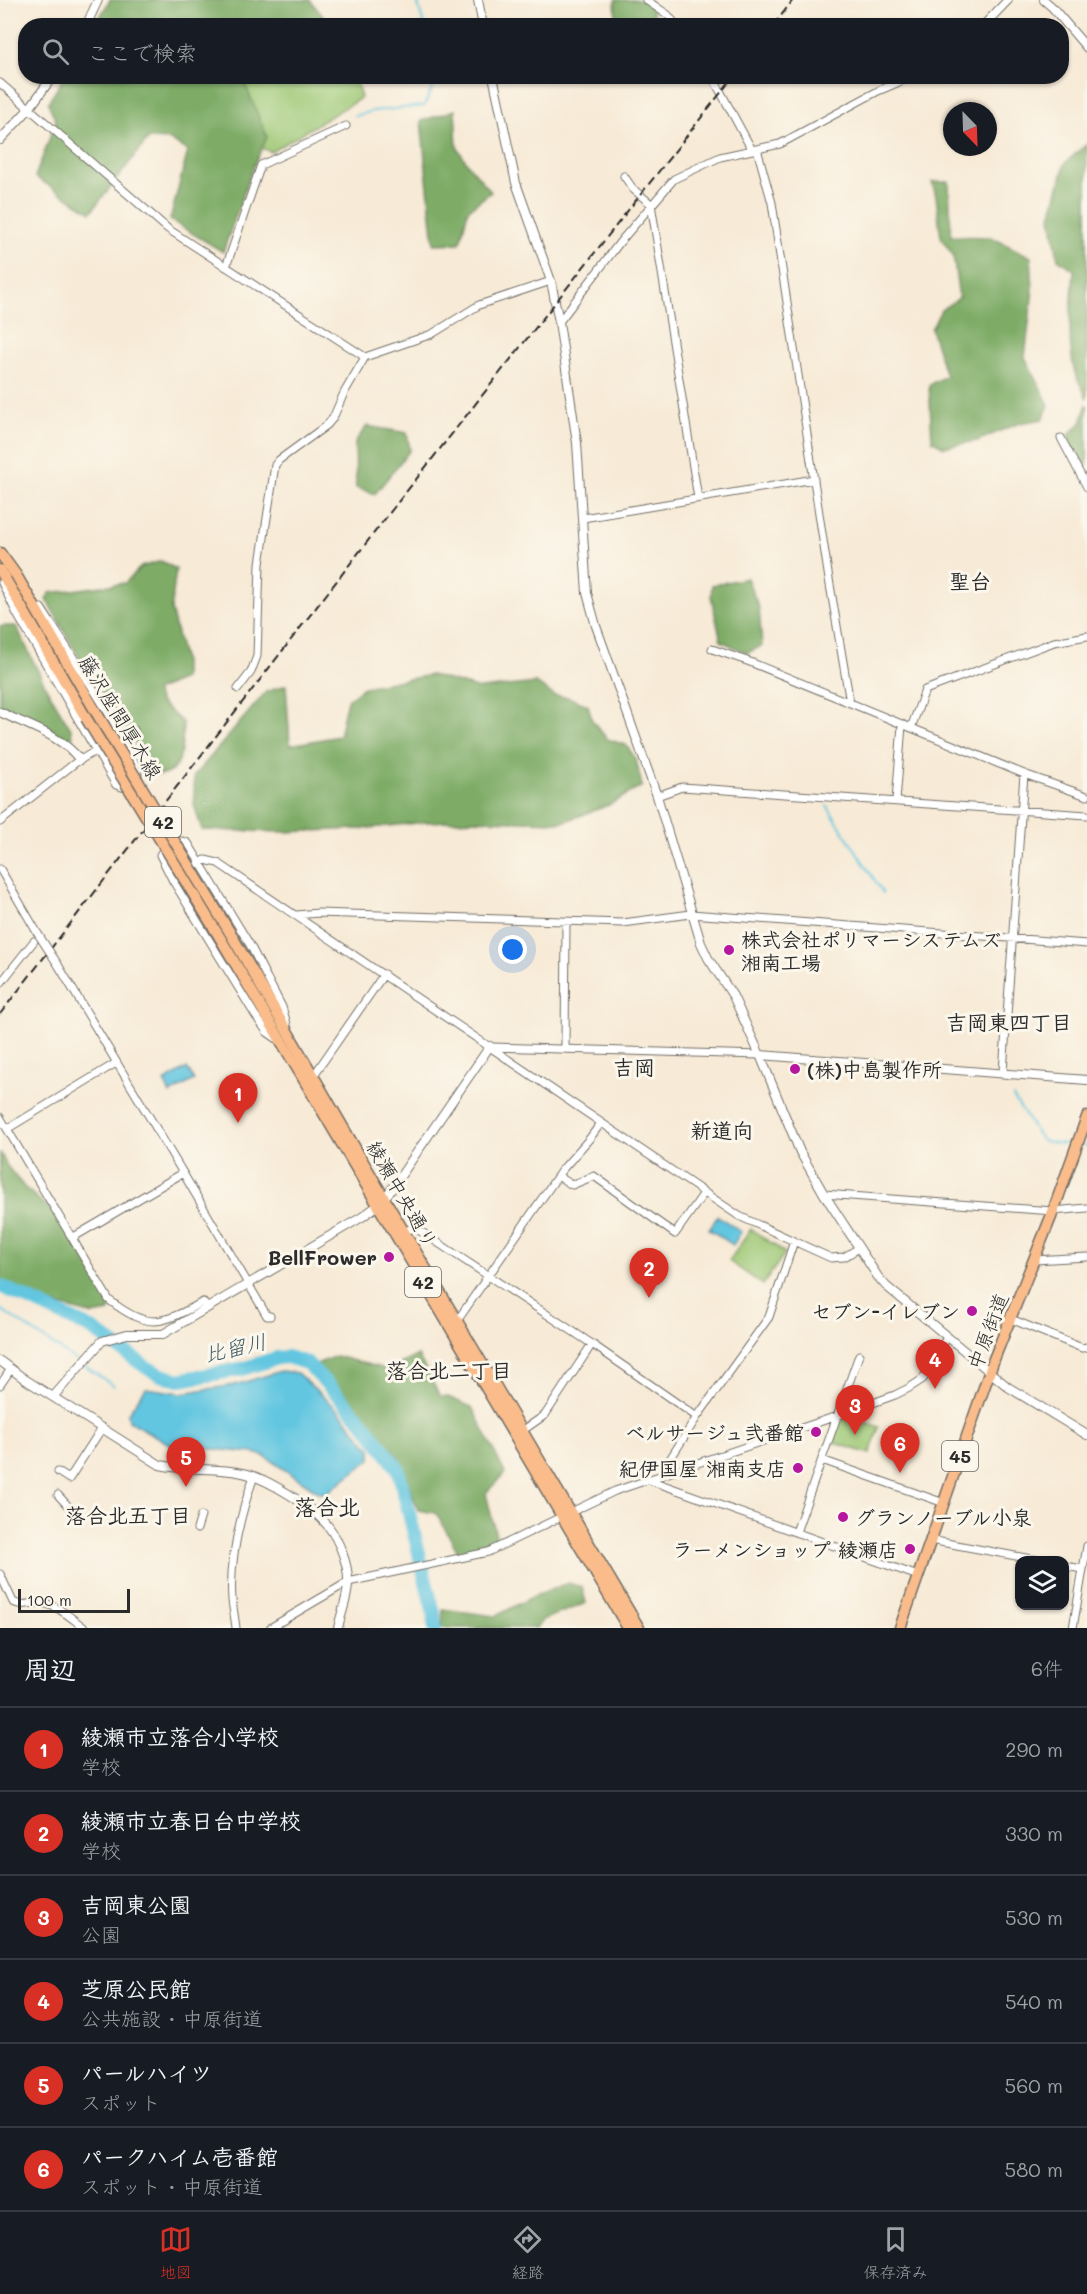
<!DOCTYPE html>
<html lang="ja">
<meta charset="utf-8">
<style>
:root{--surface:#171b24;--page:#20242c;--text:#f1f3f6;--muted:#9ea1a6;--line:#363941;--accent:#d93025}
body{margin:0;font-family:Mali,"Klee One",sans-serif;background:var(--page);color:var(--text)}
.controls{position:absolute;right:18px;bottom:18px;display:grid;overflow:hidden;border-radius:12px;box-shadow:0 2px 4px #0004}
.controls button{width:54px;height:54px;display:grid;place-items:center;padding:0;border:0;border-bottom:2px solid var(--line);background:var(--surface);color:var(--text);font:30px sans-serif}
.compass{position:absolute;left:943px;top:102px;width:54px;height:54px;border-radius:50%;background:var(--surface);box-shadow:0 2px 4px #0004;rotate:157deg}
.scale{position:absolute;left:18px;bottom:15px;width:112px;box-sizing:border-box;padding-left:6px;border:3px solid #2b2b2b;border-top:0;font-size:16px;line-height:21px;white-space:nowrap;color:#2b2b2b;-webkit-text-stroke:4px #fbf7ec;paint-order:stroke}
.you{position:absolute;left:513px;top:950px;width:21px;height:21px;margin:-15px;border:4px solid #fff;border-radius:50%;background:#1a73e8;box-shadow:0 0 0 9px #1a73e833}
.badge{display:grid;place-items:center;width:39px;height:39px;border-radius:50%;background:var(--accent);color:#fff;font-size:20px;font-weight:700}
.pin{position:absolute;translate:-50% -50px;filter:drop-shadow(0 2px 3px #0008)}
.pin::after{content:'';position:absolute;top:32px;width:21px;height:18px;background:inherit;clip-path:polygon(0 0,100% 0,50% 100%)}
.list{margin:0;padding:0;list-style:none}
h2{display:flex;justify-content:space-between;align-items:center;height:78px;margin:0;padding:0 24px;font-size:26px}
h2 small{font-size:20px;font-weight:400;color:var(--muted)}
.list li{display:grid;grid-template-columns:39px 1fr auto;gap:18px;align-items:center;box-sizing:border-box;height:84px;padding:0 24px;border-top:2px solid var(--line)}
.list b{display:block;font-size:22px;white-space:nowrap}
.list p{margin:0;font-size:20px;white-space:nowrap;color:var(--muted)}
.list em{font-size:20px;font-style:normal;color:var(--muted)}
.icon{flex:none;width:33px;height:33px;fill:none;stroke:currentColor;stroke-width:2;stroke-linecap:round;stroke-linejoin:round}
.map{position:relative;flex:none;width:1087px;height:1628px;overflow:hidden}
.search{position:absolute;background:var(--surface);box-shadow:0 2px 4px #0004;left:18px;right:18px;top:18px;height:66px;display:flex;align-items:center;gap:15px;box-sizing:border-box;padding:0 21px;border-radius:24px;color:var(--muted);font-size:22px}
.sheet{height:582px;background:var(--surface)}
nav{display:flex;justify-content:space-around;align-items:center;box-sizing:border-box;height:84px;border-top:2px solid var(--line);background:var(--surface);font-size:16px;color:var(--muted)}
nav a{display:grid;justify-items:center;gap:3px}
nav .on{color:var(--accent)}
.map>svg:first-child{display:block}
.green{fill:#9dc875;stroke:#647a50;stroke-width:1.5}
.forest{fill:#7eac66;stroke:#546c48;stroke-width:1.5}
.water{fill:#62c6e0;stroke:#467886;stroke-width:1.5}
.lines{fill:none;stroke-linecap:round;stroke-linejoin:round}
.stream{stroke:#62c6e0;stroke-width:2}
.river{stroke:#62c6e0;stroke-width:14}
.minor-casing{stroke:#726e67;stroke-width:9}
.tertiary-casing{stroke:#726e67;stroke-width:10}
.primary-casing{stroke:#726e67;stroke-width:13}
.minor{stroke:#fff;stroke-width:7}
.tertiary{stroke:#fff;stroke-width:8}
.primary{stroke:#f9bc8a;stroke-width:10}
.rail{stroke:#2b2b2b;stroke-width:2;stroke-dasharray:9 4.5;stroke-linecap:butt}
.minor-bridge-casing{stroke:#726e67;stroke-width:9;stroke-linecap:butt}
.primary-bridge-casing{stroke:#726e67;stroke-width:13;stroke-linecap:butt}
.minor-bridge{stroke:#fff;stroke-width:7}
.primary-bridge{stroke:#f9bc8a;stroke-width:10}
.poi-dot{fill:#b5179e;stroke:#fbf7ec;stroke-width:2}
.labels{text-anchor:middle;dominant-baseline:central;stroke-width:6;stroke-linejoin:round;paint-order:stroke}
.shield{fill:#fbf7ec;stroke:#696865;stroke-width:1.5}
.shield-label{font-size:18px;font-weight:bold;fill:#2b2b2b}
.street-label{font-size:20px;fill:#2b2b2b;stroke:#fbf7ec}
.poi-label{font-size:20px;font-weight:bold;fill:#2b2b2b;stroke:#fbf7ec;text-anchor:end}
.neighbourhood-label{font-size:21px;font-weight:bold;fill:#2b2b2b;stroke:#fbf7ec}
.water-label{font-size:21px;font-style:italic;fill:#3c5a61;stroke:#fbf7ec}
.quarter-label{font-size:22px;font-weight:bold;fill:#2b2b2b;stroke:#fbf7ec}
</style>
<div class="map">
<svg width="1087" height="1628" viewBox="0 0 1087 1628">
<rect width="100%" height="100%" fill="#fbf7ec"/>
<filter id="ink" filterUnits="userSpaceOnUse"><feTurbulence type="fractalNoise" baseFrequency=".0167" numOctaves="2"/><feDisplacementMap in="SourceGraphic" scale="12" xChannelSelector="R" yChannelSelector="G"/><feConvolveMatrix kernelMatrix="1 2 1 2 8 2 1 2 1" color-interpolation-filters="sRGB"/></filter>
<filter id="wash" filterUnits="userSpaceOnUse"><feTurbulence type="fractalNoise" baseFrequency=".008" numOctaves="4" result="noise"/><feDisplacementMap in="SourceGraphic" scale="24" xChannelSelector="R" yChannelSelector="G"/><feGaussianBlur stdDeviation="1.35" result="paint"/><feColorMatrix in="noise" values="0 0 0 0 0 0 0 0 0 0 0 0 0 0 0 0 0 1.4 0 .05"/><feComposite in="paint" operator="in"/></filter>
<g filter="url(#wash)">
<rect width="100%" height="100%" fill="#f7ead6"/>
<path class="green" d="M232,77H355L361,98L271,152L262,148Z
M751,1229L785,1253L763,1285L729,1261Z
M849,1417L879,1427L870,1454L832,1442L839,1421Z"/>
<path class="forest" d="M110,0H310L330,25H95Z
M615,0H650L654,18L646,25L601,26L616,17Z
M64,77H242L267,137L252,170L223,252L170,220L188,151L170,140L148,139L91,212L35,177L56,121L48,103Z
M455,110L457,147L467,163L491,192L468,210L460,243L434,244L421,121Z
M1087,144V399C1084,389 1078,382 1075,373C1066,339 1072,305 1074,270L1058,259L1051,217L1065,163Z
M932,182H949L951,236L991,237L1031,257L1033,289L1025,357L1049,405L1043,419L1019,423L977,441L944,447L932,440L929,385L946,376L931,329L941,310L959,298L953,255L941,238L936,196Z
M1087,404V465L1072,452L1069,434L1081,423Z
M367,426L407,433L410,450L375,494L356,488L355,442Z
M161,561L176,569L171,609L184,662V679L155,691L160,702L183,723C181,745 186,775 156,775L80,659L46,599L50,593L125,583L141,567Z
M747,578L759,608L762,646L747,653L721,641L711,596L712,585Z
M0,626H16L47,689L71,729L73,737L67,738L0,710Z
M431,675L480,689L536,683L555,696L567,697L588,705L592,720L607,739L626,745L636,759L642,786L609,805L563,822L477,820L426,822L360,829L284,832L202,830L194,805V776L266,692L286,685L290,745L339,736L347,700L364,687Z
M0,1152L7,1166L24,1187L58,1216L113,1304L109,1312L93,1315L39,1300L0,1280Z
M418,1355L440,1396L448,1397L472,1407L505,1473L486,1493L497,1540L458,1552L436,1513L418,1510L398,1457L316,1364L336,1356L389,1370Z
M568,1583L582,1587L586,1603L542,1620L537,1628H442L443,1609L496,1616L534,1596Z"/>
<path class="water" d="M187,1068L194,1080L170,1094L164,1082Z
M718,1216L741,1232L733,1245L709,1229Z
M281,1371L297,1373L338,1410L371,1449V1459L326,1493H320L264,1456L254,1453L171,1445L129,1421L128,1413L146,1388L181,1393L235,1385Z"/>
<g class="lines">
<path class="stream" d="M417,0L424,26
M355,116L373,111L424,106L438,76
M827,806L883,893
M1013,1097L1042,1141L1070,1145
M1083,1146L1087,1145
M0,1309L77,1361
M86,1367L114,1386"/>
<path class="river" d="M0,1286L92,1329L146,1367L161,1375L179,1380L242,1369L277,1358L287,1357L307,1363L364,1423L398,1469L434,1614L435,1628"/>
</g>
</g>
<g filter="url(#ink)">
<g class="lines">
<g class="minor-casing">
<path id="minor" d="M646,0L668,15L677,26
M712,76L752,150
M0,83L168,229L365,357
M757,149L772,203L828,573L850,703
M624,176L633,189L651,204L698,498
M226,267L261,165L346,126
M559,322L620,242L674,179L720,157L780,144L878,91L913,76
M1061,438L1087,487
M583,518L814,479
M2,583L17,614L116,785L125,788L130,787
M41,608C56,632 145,761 138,779
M712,649L750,662L1024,774L1087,796
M238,689L251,672L257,656L260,564L275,465L279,460L327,425L333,418L344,393L365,357L432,334L479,305L551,281
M911,728L925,690L1054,642L1087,636
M120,737L134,730
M657,796L682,787L1087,815
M896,801L902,725
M0,822L75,763L97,750
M0,869L38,934
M173,881L160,855C165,844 177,837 188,843L250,945L282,1007L287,1024
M297,915L318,913L623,923L691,914L1087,944
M57,963L183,1173L267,1316H270
M0,984L34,941
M277,1039L267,1032L255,1015L173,881L205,860L218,863L739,1216L831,1258L844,1257L859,1248
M492,1047L760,1055
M565,1049L566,922
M1003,1072L1024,774
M314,1075L384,974
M0,1117L109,1300C150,1331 161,1324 203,1302L207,1308
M7,1129L116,1063
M558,1176L572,1185L594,1176L675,1234L704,1193
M824,1194L1053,1211L1087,1208
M404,1232L414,1227L592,1344L697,1417
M72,1238L183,1173
M1034,1260L1087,1257
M1011,1319L1082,1348L1087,1347
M457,1321L561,1171L590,1138L601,1123
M0,1385L11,1369
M522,1431L545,1415L592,1344
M822,1460L944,1503
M58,1472L69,1479L102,1428
M664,1474L665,1467L697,1417L769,1317L794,1241
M649,1480L918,1576
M58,1495L69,1507
M197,1529L201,1516
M796,1532L859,1355
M930,1540L1037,1560
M1064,1566L1083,1569
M0,1574L13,1602C24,1608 31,1601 42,1603C58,1605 72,1619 85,1628
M236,1628C235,1619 233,1609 232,1600C229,1560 241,1513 254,1476
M270,1628L348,1582L488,1552L615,1491L837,1416L895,1395L909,1388L923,1379L947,1337
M1073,1628L1087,1546"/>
</g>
<g class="tertiary-casing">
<path id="tertiary" d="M478,0L483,26
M1044,0L1052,7L1087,48
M86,26L98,0
M983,26L1008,0
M493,76L516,183L551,281L559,322L577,443L587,593L596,626L657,796L701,943L708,958L733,996L760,1055L800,1152L824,1194L878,1277L886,1286L1008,1387L1087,1435
M0,140L29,109L53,76
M0,712C28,726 61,735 80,760
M760,1055L1087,1080
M0,1361L26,1380L160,1465C187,1471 216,1467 243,1473C267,1478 313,1507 328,1526C339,1540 349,1566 348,1583C348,1598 341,1613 338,1628
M53,1397L102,1341L127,1334H163L362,1217L377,1206L391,1190L490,1046"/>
</g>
<g class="primary-casing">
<path id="primary" d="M0,553L16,575L96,712
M0,570L86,718
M229,931L391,1210L639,1628
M219,936L628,1628
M900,1628L994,1359L1051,1217L1087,1117"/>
</g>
<use href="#minor" class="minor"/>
<use href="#tertiary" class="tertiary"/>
<use href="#primary" class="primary"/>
<path class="rail" d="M773,26L793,0
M0,1014L395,506L734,76"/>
<g class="minor-bridge-casing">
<path id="minor-bridge" d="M38,934L57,963"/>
</g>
<g class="primary-bridge-casing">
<path id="primary-bridge" d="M96,712L229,931
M86,718L219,936"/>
</g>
<use href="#minor-bridge" class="minor-bridge"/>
<use href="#primary-bridge" class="primary-bridge"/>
</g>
</g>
<g class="poi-dot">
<circle cx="729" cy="950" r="6"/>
<circle cx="795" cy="1069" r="6"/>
<circle cx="389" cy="1257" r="6"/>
<circle cx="972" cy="1311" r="6"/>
<circle cx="816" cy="1432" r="6"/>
<circle cx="798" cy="1468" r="6"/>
<circle cx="843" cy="1517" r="6"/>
<circle cx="910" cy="1549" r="6"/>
</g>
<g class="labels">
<g class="shield">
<rect x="145" y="807" width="36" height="30" rx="4.5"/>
<rect x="405" y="1267" width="36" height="30" rx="4.5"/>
<rect x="942" y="1441" width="36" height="30" rx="4.5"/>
</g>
<g class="shield-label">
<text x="163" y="822">42</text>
<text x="423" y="1282">42</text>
<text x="960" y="1456">45</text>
</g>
<g class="street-label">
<text transform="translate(121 717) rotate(59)">藤沢座間厚木線</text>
<text transform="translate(403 1194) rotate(60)">綾瀬中央通り</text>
<text transform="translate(987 1331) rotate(-69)">中原街道</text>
</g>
<g class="poi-label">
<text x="741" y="939" text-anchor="start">株式会社ポリマーシステムズ<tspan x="741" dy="23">湘南工場</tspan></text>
<text x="807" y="1069" text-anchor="start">(株)中島製作所</text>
<text x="377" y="1257">BellFrower</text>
<text x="960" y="1311">セブン-イレブン</text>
<text x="804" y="1432">ベルサージュ弐番館</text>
<text x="786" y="1468">紀伊国屋 湘南支店</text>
<text x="855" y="1517" text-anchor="start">グランノーブル小泉</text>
<text x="898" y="1549">ラーメンショップ 綾瀬店</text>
</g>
<g class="neighbourhood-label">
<text x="970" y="580">聖台</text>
<text x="1009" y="1021">吉岡東四丁目</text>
<text x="634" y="1066">吉岡</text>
<text x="722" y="1129">新道向</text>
<text x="449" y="1369">落合北二丁目</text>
<text x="128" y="1514">落合北五丁目</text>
</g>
<g class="water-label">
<text transform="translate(235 1347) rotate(-13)">比留川</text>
</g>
<g class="quarter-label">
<text x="327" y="1506">落合北</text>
</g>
</g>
</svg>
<div class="controls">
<button><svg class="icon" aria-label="layers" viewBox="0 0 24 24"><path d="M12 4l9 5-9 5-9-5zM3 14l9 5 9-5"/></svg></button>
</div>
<svg class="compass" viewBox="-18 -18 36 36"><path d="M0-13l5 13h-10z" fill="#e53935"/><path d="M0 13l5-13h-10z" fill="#9ea1a6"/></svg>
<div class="scale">100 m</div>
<div class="you"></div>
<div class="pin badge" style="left:238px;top:1123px">1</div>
<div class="pin badge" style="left:649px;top:1298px">2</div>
<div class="pin badge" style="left:855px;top:1435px">3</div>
<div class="pin badge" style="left:935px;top:1389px">4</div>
<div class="pin badge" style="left:186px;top:1487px">5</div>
<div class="pin badge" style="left:900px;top:1473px">6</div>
<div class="search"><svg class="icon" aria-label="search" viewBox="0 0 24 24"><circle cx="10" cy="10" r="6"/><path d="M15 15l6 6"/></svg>ここで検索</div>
</div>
<section class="sheet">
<h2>周辺<small>6件</small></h2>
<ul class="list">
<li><span class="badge">1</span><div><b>綾瀬市立落合小学校</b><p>学校</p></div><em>290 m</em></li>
<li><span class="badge">2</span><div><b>綾瀬市立春日台中学校</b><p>学校</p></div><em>330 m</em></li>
<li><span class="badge">3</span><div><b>吉岡東公園</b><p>公園</p></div><em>530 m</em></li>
<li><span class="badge">4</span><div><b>芝原公民館</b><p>公共施設 · 中原街道</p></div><em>540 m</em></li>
<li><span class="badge">5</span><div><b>パールハイツ</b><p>スポット</p></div><em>560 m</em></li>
<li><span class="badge">6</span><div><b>パークハイム壱番館</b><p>スポット · 中原街道</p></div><em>580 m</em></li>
</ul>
</section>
<nav>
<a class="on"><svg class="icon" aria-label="map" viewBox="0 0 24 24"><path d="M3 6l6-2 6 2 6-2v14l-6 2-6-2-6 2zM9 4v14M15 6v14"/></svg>地図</a>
<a><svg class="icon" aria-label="directions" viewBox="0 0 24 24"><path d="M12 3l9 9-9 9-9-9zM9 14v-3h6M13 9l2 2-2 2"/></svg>経路</a>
<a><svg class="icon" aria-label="saved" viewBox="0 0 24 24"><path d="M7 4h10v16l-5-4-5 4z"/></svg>保存済み</a>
</nav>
